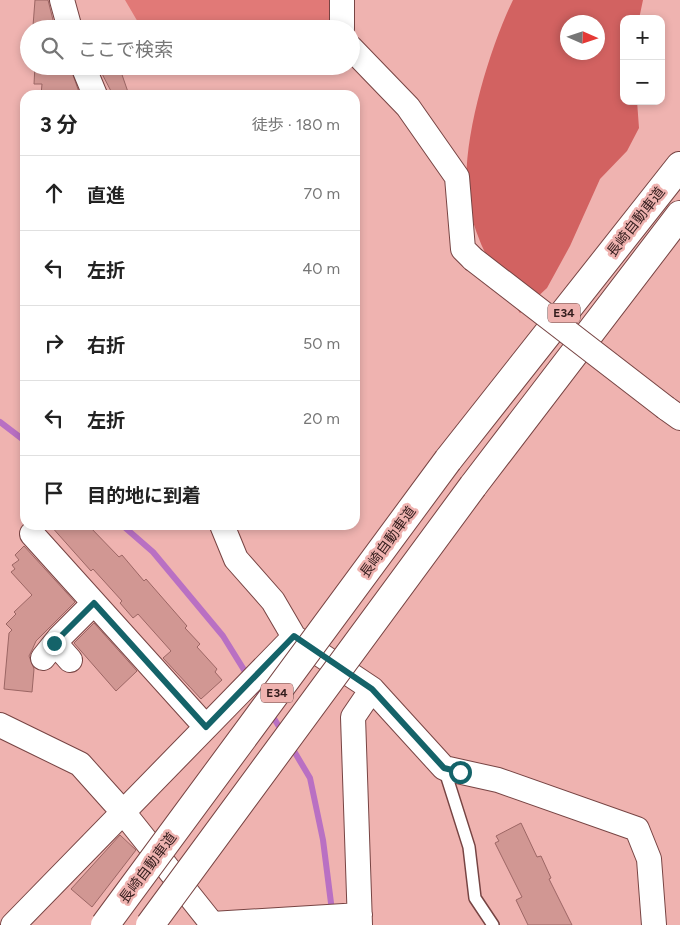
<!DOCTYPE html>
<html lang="ja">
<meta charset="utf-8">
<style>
:root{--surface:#fff;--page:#f2f2f2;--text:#222;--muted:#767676;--line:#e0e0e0}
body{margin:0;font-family:Figtree,"Noto Sans JP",sans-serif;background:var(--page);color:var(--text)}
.controls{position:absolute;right:15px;top:15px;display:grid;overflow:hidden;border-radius:10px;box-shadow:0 2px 8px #0003}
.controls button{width:45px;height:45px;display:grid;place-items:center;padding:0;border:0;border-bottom:1px solid var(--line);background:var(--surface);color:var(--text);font:25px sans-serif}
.compass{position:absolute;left:560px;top:15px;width:45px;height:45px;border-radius:50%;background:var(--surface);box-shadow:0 2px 8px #0003;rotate:93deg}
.stop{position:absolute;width:15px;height:15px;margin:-11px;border:4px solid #146369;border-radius:50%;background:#fff}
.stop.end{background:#146369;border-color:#fff;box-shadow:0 1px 5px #0008}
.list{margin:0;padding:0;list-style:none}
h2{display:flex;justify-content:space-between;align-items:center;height:65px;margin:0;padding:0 20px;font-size:21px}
h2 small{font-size:16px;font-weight:400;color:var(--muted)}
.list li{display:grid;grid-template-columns:32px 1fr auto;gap:15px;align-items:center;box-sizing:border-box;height:75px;padding:0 20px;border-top:1px solid var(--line)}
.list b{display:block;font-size:19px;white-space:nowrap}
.list em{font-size:16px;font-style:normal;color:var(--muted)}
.icon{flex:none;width:28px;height:28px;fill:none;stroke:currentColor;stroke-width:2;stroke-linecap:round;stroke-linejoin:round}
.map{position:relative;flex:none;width:680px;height:925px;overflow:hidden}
.search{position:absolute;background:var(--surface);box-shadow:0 2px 8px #0003;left:20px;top:20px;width:340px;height:55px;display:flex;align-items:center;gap:12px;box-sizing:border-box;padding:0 18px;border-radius:28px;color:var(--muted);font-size:19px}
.panel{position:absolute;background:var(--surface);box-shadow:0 2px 8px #0003;left:20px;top:90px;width:340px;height:440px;border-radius:15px}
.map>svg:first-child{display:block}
.green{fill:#e17977}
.forest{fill:#d26261;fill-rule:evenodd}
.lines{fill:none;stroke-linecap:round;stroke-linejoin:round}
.stream{stroke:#b970c3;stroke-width:6}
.building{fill:#d19793;stroke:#9c6664}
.lane-casing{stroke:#774443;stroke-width:14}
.street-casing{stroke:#774443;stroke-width:26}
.highway-casing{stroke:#774443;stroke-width:30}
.lane{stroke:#fff;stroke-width:11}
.street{stroke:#fff;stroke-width:24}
.highway{stroke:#fff;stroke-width:28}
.street-bridge-casing{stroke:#774443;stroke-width:26;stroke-linecap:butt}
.highway-bridge-casing{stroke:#774443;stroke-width:30;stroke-linecap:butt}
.street-bridge{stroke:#fff;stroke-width:24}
.highway-bridge{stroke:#fff;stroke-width:28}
.route{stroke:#146369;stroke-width:6}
.labels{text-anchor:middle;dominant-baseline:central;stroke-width:5;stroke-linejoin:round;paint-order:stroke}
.shield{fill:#efb3b0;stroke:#6c4a49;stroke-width:1}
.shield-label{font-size:12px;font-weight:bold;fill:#341d1d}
.street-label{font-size:14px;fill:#341d1d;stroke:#efb3b0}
</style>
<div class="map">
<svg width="680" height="925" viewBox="0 0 680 925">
<rect width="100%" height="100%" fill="#efb3b0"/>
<path class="green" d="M125,0H337L338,29H142Z
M304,66H338L315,74Z"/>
<path class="forest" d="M513,0H643L639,19H624V101H637L639,128L627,151L600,179L570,246L547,288L520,313C498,280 478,246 469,207C457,153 489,49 513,0ZM568,22H598V52H568Z"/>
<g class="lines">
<path class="stream" d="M0,422L25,441
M122,525L153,552L223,636L262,699
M270,712L283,733
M291,746L310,778L323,840L332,911"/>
</g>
<path class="building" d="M35,0H48L55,28L33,26Z
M35,66H70L80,95H41L42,84H34Z
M98,66H119L129,95H113Z
M50,525H88L119,557L122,555L144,581L146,579L187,626L185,628L200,644L197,647L217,669L215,672L222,680L201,699L163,658L171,651L138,614L133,618L120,603L122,601L93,569L91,571Z
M24,546L75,602L36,641L32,650L29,656L34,669L32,692L4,689L9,633L12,630L6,624L16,614L14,612L32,595L11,572L15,569L12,565L19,560L15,555Z
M94,623L137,671L116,691L74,643Z
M521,823L537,857L541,856L551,878L549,879L572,925H528L516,900L522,897L495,843L499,841L496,836Z
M120,835L136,850L92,907L71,889Z"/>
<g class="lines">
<g class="lane-casing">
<path id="lane" d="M444,768L469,847L475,898L493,925"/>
</g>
<g class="street-casing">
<path id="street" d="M62,0L70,29
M342,29V0
M351,48L408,107L457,177L463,249L473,259
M83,66L95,95
M666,408L680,418
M222,525L236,559L273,601L294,637L372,689L444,768L498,780L637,829L649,859L654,925
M32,534L206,727
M55,643L70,660
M43,658L59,638L94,603
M0,725L80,764L123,812L213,925
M212,924L360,915
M13,925L294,637
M360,925L353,717L372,689"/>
</g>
<g class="highway-casing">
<path id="highway" d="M448,460L680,166
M473,486L680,215"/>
</g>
<use href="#lane" class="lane"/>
<use href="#street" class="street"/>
<use href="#highway" class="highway"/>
<g class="street-bridge-casing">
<path id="street-bridge" d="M473,259L666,408"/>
</g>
<g class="highway-bridge-casing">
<path id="highway-bridge" d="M105,925L448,460
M150,925L473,486"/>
</g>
<use href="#street-bridge" class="street-bridge"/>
<use href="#highway-bridge" class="highway-bridge"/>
</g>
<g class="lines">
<path class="route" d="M54,643L94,603L206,727L294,636L372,689L444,768L460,772"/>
</g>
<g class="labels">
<g class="shield">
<rect x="548" y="303.5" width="32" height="19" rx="4"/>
<rect x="261" y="683.5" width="32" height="19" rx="4"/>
</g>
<g class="shield-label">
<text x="564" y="313">E34</text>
<text x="277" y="693">E34</text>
</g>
<g class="street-label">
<text transform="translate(636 222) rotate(-52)">長崎自動車道</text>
<text transform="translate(388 542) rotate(-54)">長崎自動車道</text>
<text transform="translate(148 868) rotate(-53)">長崎自動車道</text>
</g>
</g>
</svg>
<div class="controls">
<button>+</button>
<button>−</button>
</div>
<svg class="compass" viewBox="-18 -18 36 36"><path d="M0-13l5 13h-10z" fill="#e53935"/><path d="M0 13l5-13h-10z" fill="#767676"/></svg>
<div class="stop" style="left:460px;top:772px"></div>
<div class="stop end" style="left:54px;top:643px"></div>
<div class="search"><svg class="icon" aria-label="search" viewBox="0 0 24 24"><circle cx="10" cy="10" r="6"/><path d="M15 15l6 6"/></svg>ここで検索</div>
<section class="panel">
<h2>3 分<small>徒歩 · 180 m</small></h2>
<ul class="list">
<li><svg class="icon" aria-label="ahead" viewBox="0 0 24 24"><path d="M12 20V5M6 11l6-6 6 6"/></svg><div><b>直進</b></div><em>70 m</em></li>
<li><svg class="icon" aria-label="left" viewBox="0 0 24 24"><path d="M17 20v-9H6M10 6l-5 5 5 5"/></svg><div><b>左折</b></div><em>40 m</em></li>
<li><svg class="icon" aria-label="right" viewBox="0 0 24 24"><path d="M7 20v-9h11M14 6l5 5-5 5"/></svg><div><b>右折</b></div><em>50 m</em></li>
<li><svg class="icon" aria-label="left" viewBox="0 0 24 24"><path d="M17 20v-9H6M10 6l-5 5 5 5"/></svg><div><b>左折</b></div><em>20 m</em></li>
<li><svg class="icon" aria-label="arrive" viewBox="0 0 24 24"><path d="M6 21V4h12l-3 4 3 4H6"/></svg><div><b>目的地に到着</b></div></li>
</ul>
</section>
</div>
